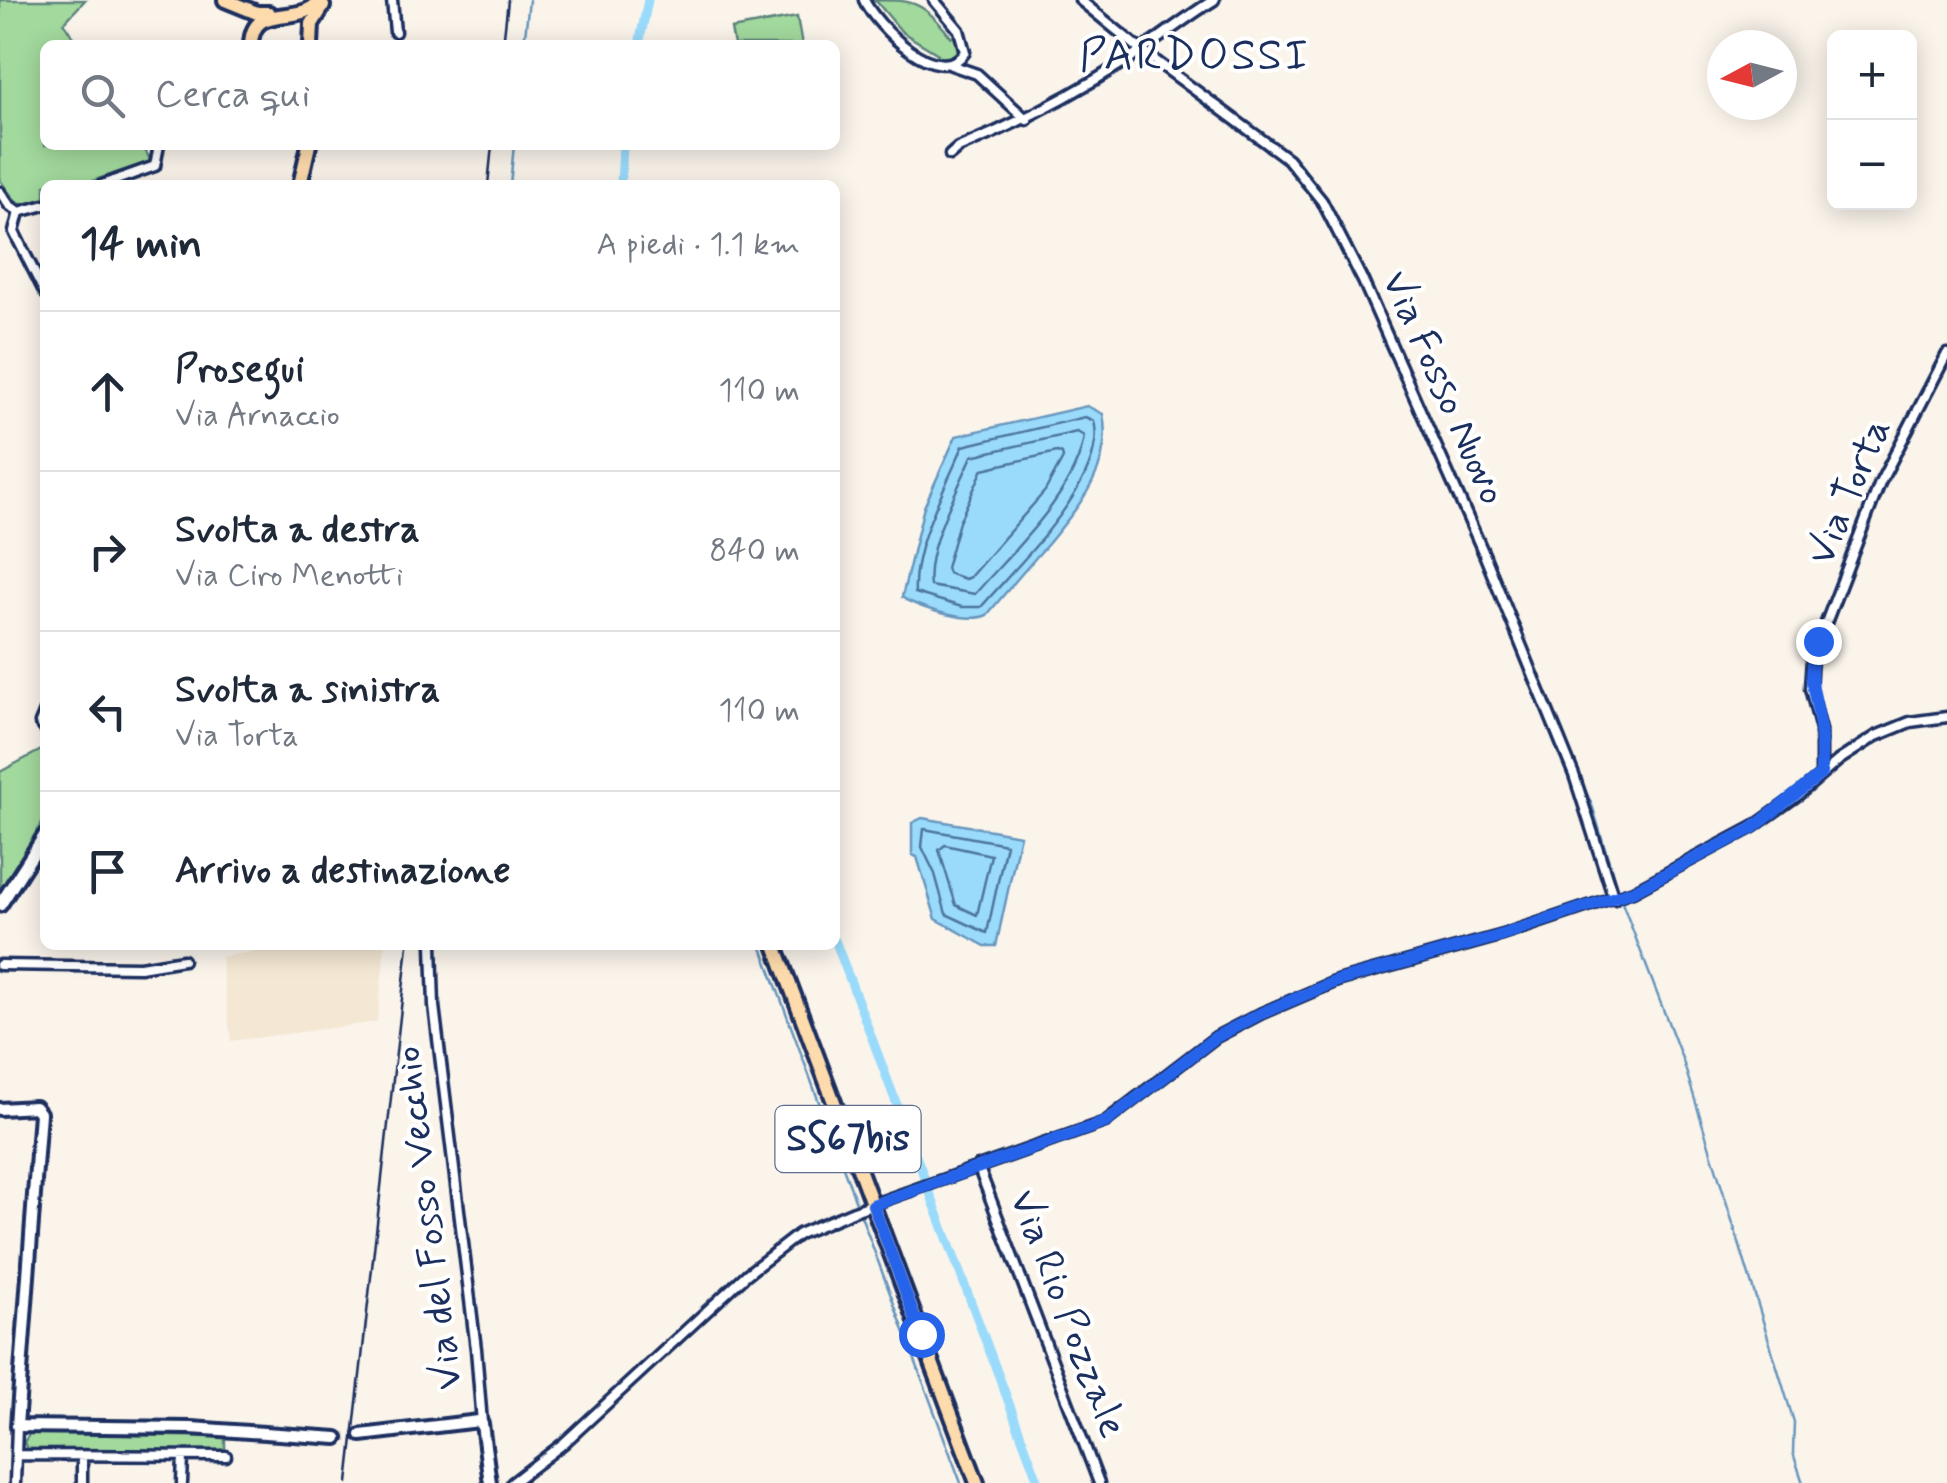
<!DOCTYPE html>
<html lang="it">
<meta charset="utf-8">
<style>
:root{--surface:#fff;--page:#f6f6f7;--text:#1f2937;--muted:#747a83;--line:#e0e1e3}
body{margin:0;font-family:Mynerve,sans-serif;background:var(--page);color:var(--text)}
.controls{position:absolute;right:30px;top:30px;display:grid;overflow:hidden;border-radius:15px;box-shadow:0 5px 25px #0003}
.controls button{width:90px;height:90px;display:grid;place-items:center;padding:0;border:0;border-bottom:2px solid var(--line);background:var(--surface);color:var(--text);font:50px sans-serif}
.compass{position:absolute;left:1707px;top:30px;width:90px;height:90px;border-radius:50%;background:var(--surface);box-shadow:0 5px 25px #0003;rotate:263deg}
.stop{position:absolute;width:30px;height:30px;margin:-22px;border:8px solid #2563eb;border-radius:50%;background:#fff}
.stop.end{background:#2563eb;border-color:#fff;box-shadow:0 2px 10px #0008}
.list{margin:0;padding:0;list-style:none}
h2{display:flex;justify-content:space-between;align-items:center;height:130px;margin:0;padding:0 40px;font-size:42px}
h2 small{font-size:32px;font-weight:400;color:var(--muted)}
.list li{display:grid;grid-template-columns:65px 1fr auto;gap:30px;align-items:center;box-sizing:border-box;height:160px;padding:0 40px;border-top:2px solid var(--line)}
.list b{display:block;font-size:38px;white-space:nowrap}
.list p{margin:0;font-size:32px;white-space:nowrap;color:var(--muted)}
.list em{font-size:32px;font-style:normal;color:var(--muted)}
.icon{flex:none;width:55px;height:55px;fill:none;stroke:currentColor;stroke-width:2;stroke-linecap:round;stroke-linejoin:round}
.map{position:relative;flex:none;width:1947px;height:1483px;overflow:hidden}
.search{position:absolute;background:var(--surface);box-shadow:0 5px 25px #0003;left:40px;top:40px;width:800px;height:110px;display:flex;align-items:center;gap:25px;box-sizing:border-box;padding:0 35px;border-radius:15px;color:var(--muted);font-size:38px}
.panel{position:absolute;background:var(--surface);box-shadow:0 5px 25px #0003;left:40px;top:180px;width:800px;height:770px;border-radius:15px}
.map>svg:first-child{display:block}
.built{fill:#f4e7d3}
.green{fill:#a2d99d;stroke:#5e847e;stroke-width:2.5}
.water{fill:#9adbfc;stroke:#6796bd;stroke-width:2.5}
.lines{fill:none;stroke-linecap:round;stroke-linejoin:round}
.shore{stroke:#4e749d;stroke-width:2.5}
.stream{stroke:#6796bd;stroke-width:2.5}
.canal{stroke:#9adbfc;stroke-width:9}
.tertiary-tunnel{stroke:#cdcdcf;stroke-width:10;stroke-dasharray:10 5;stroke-linecap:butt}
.minor-casing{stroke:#1b2f5e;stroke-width:15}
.tertiary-casing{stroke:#1b2f5e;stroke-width:18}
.secondary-casing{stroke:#1b2f5e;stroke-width:19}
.primary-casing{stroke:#1b2f5e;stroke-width:20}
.minor{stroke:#fff;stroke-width:8}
.tertiary{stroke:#fff;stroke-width:10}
.secondary{stroke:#fff;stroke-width:11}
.primary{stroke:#fddbac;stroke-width:12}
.rail{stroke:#1b2f5e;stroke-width:2.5}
.route{stroke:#2563eb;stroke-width:12}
.labels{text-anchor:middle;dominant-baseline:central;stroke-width:8;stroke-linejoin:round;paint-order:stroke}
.shield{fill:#fff;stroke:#5f6d8e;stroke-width:2.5}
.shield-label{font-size:38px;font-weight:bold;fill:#1b2f5e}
.street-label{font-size:40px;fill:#1b2f5e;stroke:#fff}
.quarter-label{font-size:45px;letter-spacing:2.5px;fill:#1b2f5e;stroke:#fff}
</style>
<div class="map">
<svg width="1947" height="1483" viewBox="0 0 1947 1483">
<rect width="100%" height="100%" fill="#faf4eb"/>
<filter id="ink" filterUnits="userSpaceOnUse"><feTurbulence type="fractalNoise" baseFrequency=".01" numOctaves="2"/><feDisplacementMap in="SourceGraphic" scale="20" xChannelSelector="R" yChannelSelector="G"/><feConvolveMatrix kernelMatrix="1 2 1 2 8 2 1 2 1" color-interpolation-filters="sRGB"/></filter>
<g filter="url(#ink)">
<path class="built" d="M294,945H385L377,1022L231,1041L221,957Z"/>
<path class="green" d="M0,0H85L64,23L78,45H45V145H142L151,161L81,185H45V198L23,205L16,202L0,180Z
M867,0C915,0 921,0 951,37L958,36V53L949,60H934L938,54L902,32L876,1L868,3Z
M797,17L802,45H734L731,29Z
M45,748V818L0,891V772Z
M30,1433L225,1437V1451L28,1452L24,1442Z"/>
<path class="water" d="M1087,406L1103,414C1113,467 1080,505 1048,544C1027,567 1007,591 987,615C968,624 925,609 906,600L902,597L924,507L956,436Z
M922,818L1020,835L996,946H985L936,919L917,857L912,855V823Z"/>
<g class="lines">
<path class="shore" d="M1085,417L1094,421C1109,479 1017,565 981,607H962L915,593C912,547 945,488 963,446Z
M1077,432L1084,436C1076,493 1012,551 975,594L930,586C925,547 957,492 972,456Z
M1057,452L1062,454L1063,458L1045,491L970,577L965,579L948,573L946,568L959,522L983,469Z
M924,829L1006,844L987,933L946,914L935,874L922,847Z
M945,845L991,855L977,915L956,905L939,850Z"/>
<path class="stream" d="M524,45L529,0
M510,185L514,145
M1453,470L1473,520
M1549,703L1593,808L1617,888
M1621,900L1683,1061L1794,1422L1793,1453L1803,1483
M761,945L857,1205
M860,1213L961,1483"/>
<path class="canal" d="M639,45L648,0
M621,185L623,145
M835,940L1039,1483"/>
<path class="tertiary-tunnel" d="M337,1438L361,1435"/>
<g class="minor-casing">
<path id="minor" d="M392,0L395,32
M864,0C876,26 939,90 965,52L959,30L934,0
M1080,0L1141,50L1288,159L1322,201L1363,281L1484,554L1574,775L1614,899
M951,65L977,74L1027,120
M950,155L958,148C1017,124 1071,96 1124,62C1155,42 1183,19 1214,0
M102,185L155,166L159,145
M0,192L9,205L19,212
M19,212L14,232L45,293
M19,212L45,205
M45,711L40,723L45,729
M1821,774V730L1810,688L1812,659L1880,483L1947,354
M432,945L434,1006L476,1349L482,1423
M0,965L140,967L183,960
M978,1166L1099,1483
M16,1455L226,1456
M15,1483L17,1426
M82,1483V1456
M182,1483L183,1456
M512,1483L564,1443L747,1274L799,1234L854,1211L1105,1122L1216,1037L1262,1013L1337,981L1496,937L1633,891L1753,827L1798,795L1839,760L1876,736L1910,722L1947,717"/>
</g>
<g class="tertiary-casing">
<path id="tertiary" d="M0,1109L35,1107L40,1113L17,1426L191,1428L337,1438
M361,1435L479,1421L482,1424L490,1483"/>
</g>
<g class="secondary-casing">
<path id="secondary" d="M0,905L45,835"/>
</g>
<g class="primary-casing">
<path id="primary" d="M225,0L257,13H269
M251,45C252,0 299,28 321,0
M311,45L312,24L323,6
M300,185L309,145
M775,945L977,1483"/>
</g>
<use href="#minor" class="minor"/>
<use href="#tertiary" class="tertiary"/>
<use href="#secondary" class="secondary"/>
<use href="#primary" class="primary"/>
<path class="rail" d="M503,45L508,0
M488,185L492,145
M348,1483L408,945"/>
</g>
</g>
<g class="lines" filter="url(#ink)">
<path class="route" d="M921,1334L873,1205L1106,1122L1216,1037L1262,1013L1337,981L1496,937L1633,891L1753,828L1821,774C1821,758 1822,742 1820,726C1816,688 1804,682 1818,641"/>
</g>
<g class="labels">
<rect class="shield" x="775.5" y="1106" width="145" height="66" rx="8"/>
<g class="shield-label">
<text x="848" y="1139">SS67bis</text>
</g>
<g class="street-label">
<text transform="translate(1443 388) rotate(66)">Via Fosso Nuovo</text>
<text transform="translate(1850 492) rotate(-67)">Via Torta</text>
<text transform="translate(429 1218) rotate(-97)">Via del Fosso Vecchio</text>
<text transform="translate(1067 1314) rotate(69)">Via Rio Pozzale</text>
</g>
<g class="quarter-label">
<text x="1195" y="56">PARDOSSI</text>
</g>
</g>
</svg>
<div class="controls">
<button>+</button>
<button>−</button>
</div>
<svg class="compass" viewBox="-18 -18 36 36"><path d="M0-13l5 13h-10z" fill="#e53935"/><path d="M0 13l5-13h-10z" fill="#747a83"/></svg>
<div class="stop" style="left:921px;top:1334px"></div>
<div class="stop end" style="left:1818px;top:641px"></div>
<div class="search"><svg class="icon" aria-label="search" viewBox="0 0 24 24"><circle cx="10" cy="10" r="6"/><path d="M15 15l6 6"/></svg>Cerca qui</div>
<section class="panel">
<h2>14 min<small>A piedi · 1.1 km</small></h2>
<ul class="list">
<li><svg class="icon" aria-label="ahead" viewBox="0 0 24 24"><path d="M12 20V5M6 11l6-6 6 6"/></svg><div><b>Prosegui</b><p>Via Arnaccio</p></div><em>110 m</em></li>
<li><svg class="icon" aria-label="right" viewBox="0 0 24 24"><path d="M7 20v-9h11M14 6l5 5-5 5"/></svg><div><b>Svolta a destra</b><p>Via Ciro Menotti</p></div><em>840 m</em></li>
<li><svg class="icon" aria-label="left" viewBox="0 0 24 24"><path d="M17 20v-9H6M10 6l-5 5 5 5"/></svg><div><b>Svolta a sinistra</b><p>Via Torta</p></div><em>110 m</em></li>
<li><svg class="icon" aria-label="arrive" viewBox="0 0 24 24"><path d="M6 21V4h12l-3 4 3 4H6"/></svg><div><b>Arrivo a destinazione</b></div></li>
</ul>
</section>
</div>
